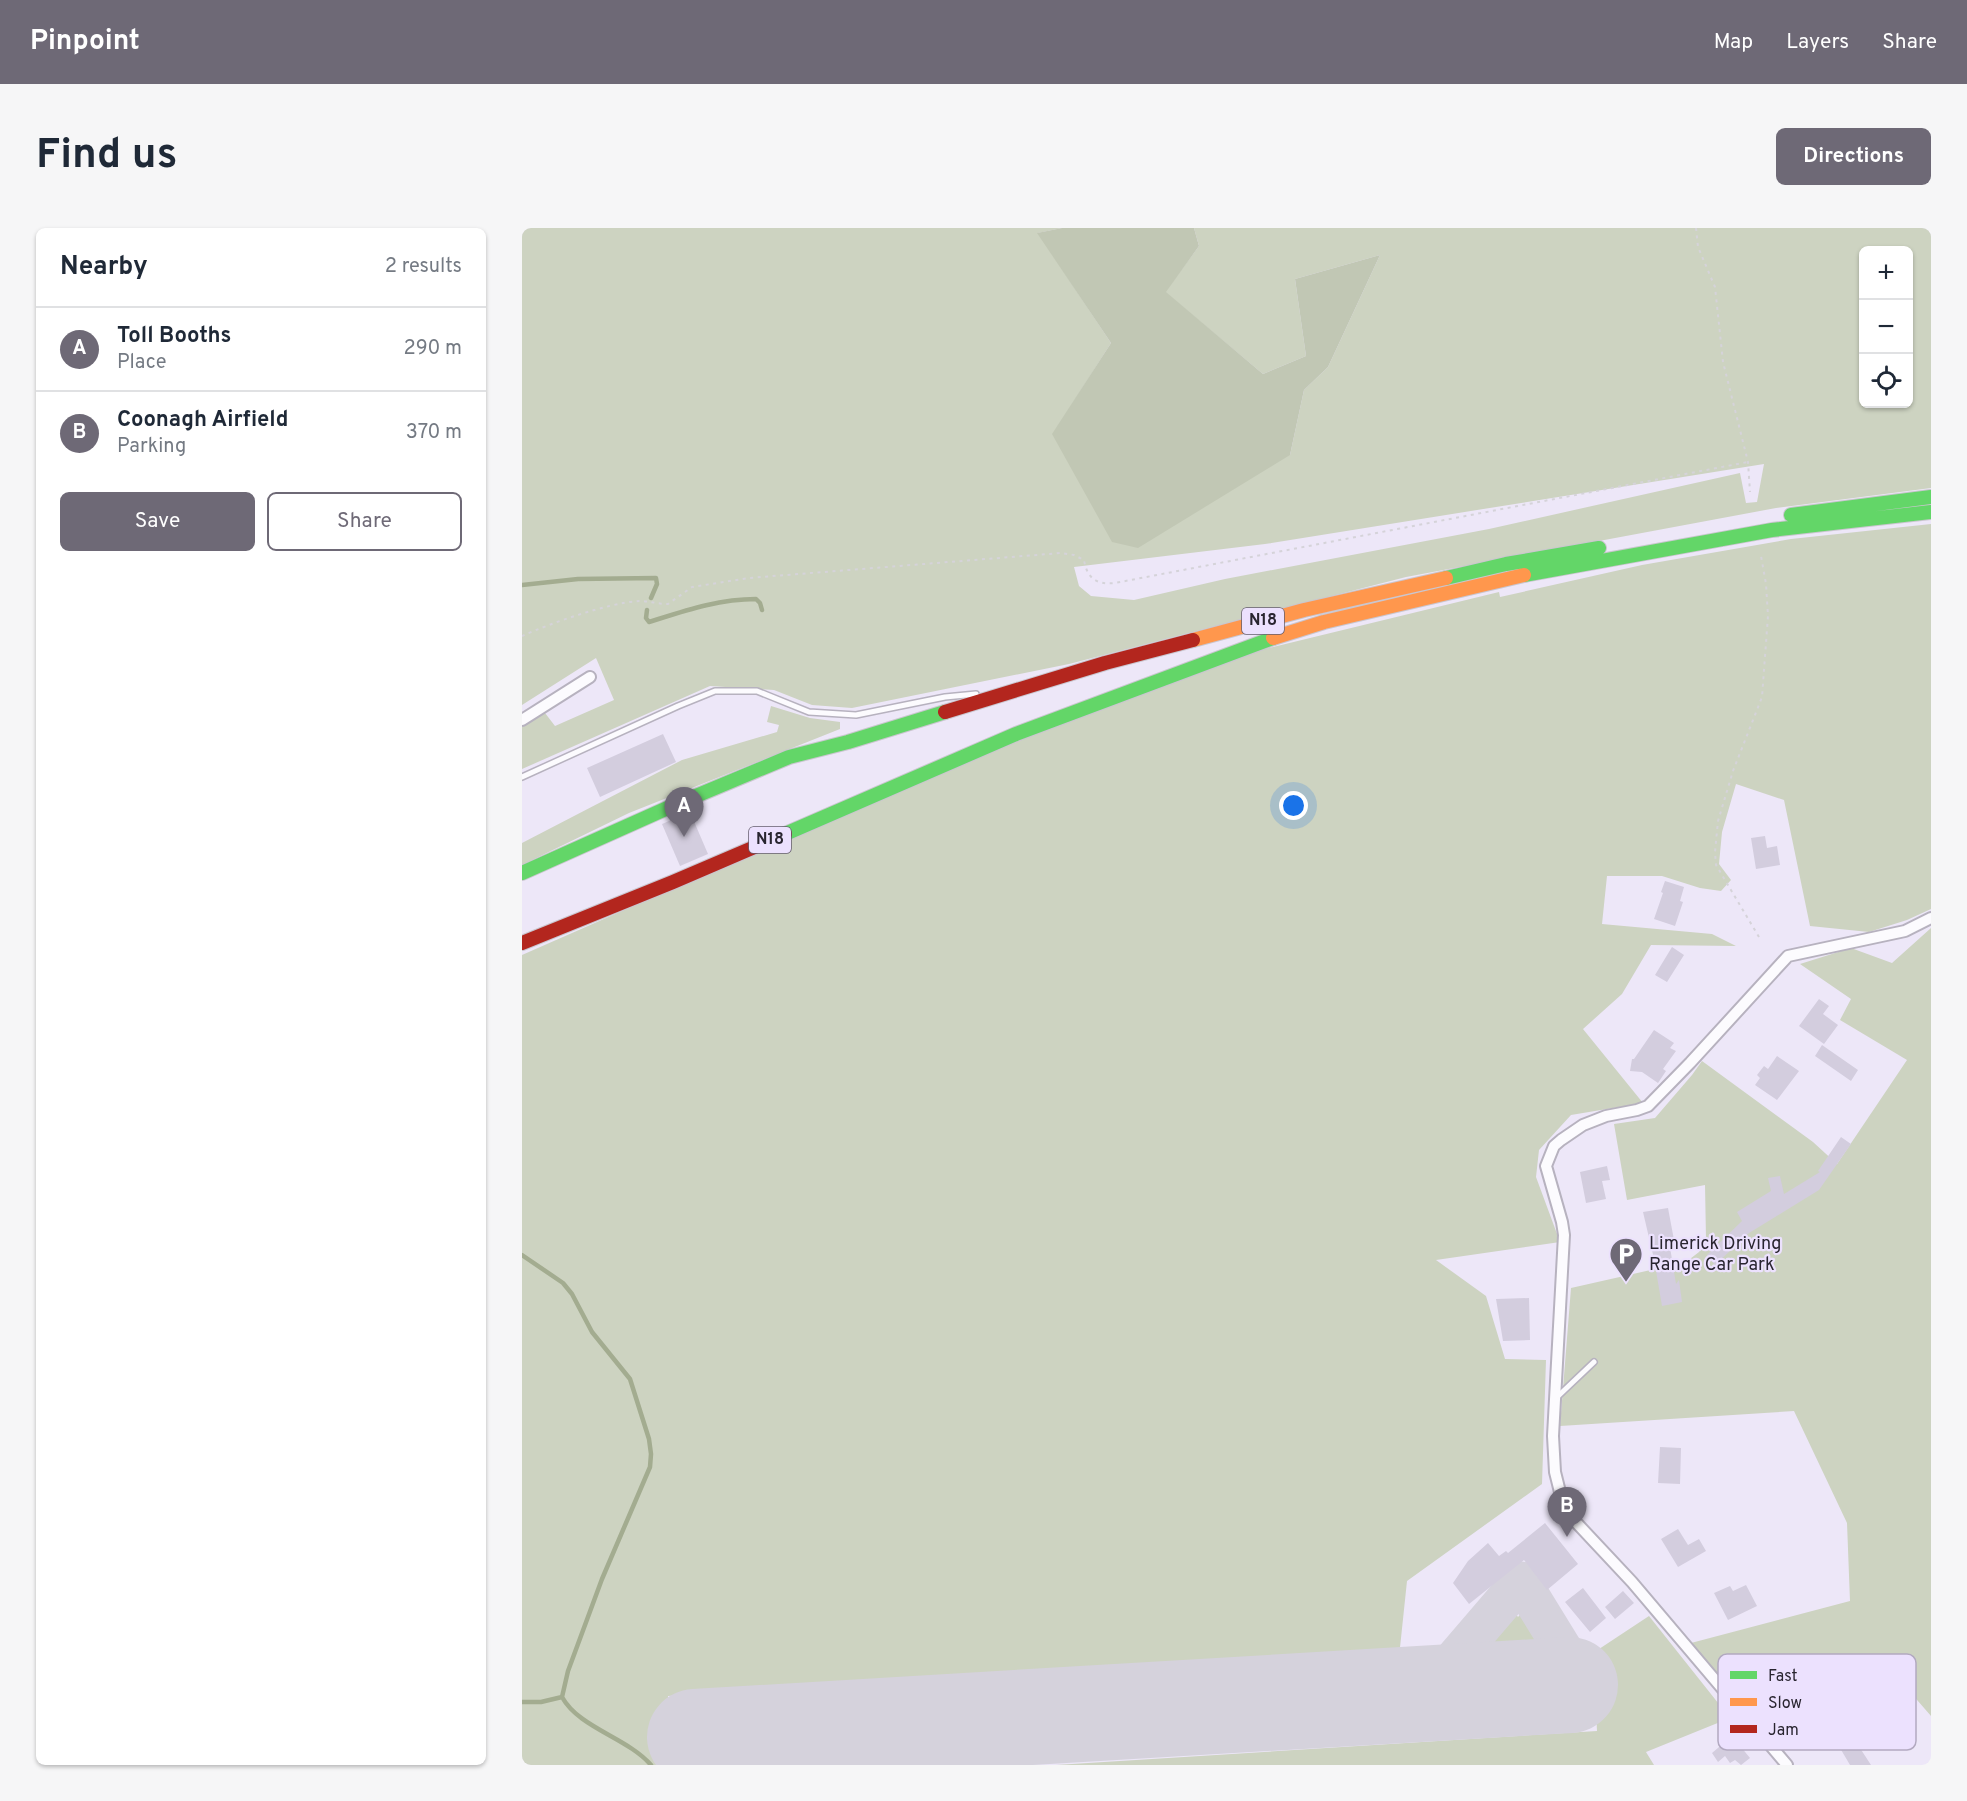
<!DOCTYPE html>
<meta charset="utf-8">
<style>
:root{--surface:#fff;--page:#f6f6f7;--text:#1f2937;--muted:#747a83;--line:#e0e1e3;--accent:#6e6976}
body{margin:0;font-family:Overpass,sans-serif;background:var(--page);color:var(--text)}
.controls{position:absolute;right:18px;top:18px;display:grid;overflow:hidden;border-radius:9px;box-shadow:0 2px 4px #0004}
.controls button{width:54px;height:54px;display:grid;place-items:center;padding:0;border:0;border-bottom:2px solid var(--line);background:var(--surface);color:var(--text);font:30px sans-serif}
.you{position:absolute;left:772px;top:578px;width:21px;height:21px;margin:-15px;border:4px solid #fff;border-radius:50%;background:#1a73e8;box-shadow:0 0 0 9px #1a73e833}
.badge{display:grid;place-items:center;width:39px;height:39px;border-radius:50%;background:var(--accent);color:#fff;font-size:20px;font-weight:700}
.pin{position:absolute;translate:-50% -50px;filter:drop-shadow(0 2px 3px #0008)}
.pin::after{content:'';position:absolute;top:32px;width:21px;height:18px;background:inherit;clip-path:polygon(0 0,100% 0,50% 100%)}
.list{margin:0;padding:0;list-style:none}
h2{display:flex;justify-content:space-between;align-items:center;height:78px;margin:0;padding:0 24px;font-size:26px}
h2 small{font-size:20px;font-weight:400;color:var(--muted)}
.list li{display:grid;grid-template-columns:39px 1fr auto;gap:18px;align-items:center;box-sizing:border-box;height:84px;padding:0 24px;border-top:2px solid var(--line)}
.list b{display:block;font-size:22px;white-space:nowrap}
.list p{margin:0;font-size:20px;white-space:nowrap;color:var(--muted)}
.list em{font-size:20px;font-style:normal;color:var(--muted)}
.actions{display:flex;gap:12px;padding:18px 24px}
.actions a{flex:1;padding:14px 0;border:2px solid var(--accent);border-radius:9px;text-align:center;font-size:21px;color:var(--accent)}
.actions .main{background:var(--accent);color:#fff}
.icon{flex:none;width:33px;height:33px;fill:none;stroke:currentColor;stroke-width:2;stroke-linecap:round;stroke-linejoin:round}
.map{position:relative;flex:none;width:1409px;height:1537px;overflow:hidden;border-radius:9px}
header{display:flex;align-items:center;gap:36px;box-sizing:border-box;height:84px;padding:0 30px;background:var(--accent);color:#fff}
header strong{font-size:28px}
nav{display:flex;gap:33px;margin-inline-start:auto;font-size:21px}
.intro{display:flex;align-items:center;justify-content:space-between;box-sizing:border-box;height:144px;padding:0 36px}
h1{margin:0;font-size:42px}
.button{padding:15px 27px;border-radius:9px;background:var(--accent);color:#fff;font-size:21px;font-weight:700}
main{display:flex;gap:36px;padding:0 36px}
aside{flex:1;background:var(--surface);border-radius:9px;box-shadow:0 2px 4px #0004}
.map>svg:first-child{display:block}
.green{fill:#cdd3c1;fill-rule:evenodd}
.forest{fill:#c1c7b4}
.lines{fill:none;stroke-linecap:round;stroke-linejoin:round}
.stream{stroke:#a3ac90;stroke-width:4.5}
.taxiway{stroke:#d5d2dc;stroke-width:39}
.runway{stroke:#d5d2dc;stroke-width:96}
.building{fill:#d3cdde}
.lane-casing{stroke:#b7b2bf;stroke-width:8}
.street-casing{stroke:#b7b2bf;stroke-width:14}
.fast-casing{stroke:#cac6cf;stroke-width:16}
.slow-casing{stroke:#cac6cf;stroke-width:16}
.jam-casing{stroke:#cac6cf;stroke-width:16}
.path{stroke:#d5d3d9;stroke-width:2;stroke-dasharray:3 4.5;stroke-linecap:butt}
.lane{stroke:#fcfbfe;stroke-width:5}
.street{stroke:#fcfbfe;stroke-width:10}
.fast{stroke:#63d668;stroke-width:14}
.slow{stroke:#ff974d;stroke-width:14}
.jam{stroke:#b3261e;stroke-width:14}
.labels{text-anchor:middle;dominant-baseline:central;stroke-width:4.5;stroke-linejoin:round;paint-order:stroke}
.shield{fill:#ece1fe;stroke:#645d6e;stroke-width:1.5}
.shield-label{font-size:16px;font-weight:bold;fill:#292530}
.poi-label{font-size:18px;fill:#292530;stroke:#ece1fe;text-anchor:start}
.key{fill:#ece1fe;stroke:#b2a9c0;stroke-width:1.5}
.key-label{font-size:16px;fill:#292530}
</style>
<header>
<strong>Pinpoint</strong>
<nav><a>Map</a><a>Layers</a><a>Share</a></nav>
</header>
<div class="intro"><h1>Find us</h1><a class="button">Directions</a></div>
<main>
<aside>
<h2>Nearby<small>2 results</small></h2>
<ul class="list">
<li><span class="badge">A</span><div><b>Toll Booths</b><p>Place</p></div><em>290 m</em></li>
<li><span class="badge">B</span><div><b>Coonagh Airfield</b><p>Parking</p></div><em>370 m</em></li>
</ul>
<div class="actions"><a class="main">Save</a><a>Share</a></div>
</aside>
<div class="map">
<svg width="1409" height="1537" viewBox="0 0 1409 1537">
<rect width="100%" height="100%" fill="#ede7f8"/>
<path class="green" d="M0,0H540L516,5L589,115L531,206L768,227L782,162L806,139L858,27L773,51L784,128L741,146L643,64L677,18L672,0H1409V260L1254,280L884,349L547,436L330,480L290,477L252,462L188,458L0,541V499L23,485L33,498L92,472L74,430L0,477ZM1342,22H1386V176H1342ZM1242,236L1235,274L1224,275L1218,245L967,301L703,351L612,372L569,368L557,358L552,339L743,316Z
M1409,296V681L1385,692L1347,704L1288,698L1262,572L1214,556L1200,604L1197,636L1209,652L1199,663L1178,660L1140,648H1085L1080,696L1190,706L1214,718L1129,717L1100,766L1061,801L1121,875L1049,887L1017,922L1014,949L1038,1014L914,1032L964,1068L983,1131L1024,1132L1020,1256L885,1353L877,1429L146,1468L153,1537H0V727L241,621L489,516L714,428L977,364L978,369L1120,337L1269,311Z
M249,478L288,490L318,494V501L107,585L0,637V615L160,532L255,504L257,497L245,494Z
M1409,700V1488L1369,1442L1242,1503L1169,1415L1328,1373L1325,1295L1272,1183L1038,1198L1049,1060L1164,1034L1177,1024L1184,1011L1183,957L1105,972L1092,896L1133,890L1170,847L1180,833L1291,914L1315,936L1385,832L1318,792L1329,771L1278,736L1329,720L1370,735Z
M987,1376L996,1389L1007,1377L1040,1429C1042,1438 1039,1442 1033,1448L927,1454L924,1449Z
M1127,1388L1208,1490L1124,1524L1132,1537H534L1075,1503L1071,1425Z"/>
<path class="forest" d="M540,0H672L677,18L644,64L741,146L784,128L773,51L858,27L806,139L782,162L768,227L616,320L590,314L530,206L589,115L515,5Z"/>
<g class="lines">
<path class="stream" d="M0,357L56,351L134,350L135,356L129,370
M125,382L124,390L127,394C162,383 196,371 234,371L238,375L240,382
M0,1027L41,1055L50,1066L70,1104L108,1151L127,1211L129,1226L128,1239L80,1351L46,1443L40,1469C57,1500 106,1510 129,1537
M0,1474H19L40,1469"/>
<path class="taxiway" d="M903,1465L999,1353L1047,1431L1048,1457"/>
<path class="runway" d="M173,1509L1048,1457"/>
</g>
<path class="building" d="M141,506L154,534L78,569L65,540Z
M168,584L186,626L158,638L140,596Z
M1243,608L1245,620L1255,618L1258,637L1234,641L1229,610Z
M1143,653L1162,659L1158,673L1161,674L1153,698L1132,691L1141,665L1139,664Z
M1150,719L1162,727L1145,754L1133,747Z
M1297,771L1307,778L1301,786L1316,797L1302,816L1277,798Z
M1132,802L1152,815L1148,820L1154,823L1141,841L1144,843L1136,855L1120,844L1108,843L1110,831H1112Z
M1300,817L1336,842L1329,853L1293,828Z
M1255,828L1277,843L1255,872L1233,857L1238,850L1235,847L1242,838L1246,841Z
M1319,909L1329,916L1297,962L1227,1005L1193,1037L1185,1027L1220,993L1215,984L1249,963L1246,950L1258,948L1262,966L1298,944L1296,943Z
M1085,938L1088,952L1080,953L1084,971L1064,975L1058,944Z
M1146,980L1152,1012L1147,1013L1154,1056L1157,1052L1160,1074L1140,1078L1132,1031L1121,984Z
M1007,1070L1008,1112L981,1113L974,1071Z
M1138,1219L1159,1220L1158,1256L1136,1255Z
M1023,1295L1056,1336L1025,1362L1002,1332L947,1376L931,1355L946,1333L966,1315L977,1328L984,1323L986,1325Z
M1156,1301L1166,1317L1177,1311L1184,1323L1156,1339L1139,1311Z
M1224,1357L1235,1378L1206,1392L1192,1365L1208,1358L1211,1363Z
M1061,1360L1084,1390L1068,1404L1043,1374Z
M1101,1363L1112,1375L1093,1391L1083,1379Z
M1310,1477L1349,1537H1328L1318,1520L1315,1521L1293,1488Z
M1214,1513L1228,1530L1219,1537L1213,1532L1208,1535L1203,1528L1196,1534L1190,1525L1203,1514L1206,1519Z"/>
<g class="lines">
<g class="lane-casing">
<path id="lane" d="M0,549L156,478L193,463H235L287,484L334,487L423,469L454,466
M1033,1171L1072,1134"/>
</g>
<g class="street-casing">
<path id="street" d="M0,492L68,449
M1265,1537L1110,1354L1050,1290L1039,1268L1033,1244L1031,1208L1042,1007L1040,994L1024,938L1032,918L1039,912L1061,897L1084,888L1115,882L1126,878L1168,835L1266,728L1383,703L1409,690"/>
</g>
<g class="fast-casing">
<path id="fast" d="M1269,287L1409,269
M1002,347L1250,302L1409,284
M924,350L984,336L1077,320
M263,606L494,506L751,410
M0,645L150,578L267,529L326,514L423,484"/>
</g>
<g class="slow-casing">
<path id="slow" d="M751,410L802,394L1002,347
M671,412L782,382L924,350"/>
</g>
<g class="jam-casing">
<path id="jam" d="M423,484L583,435L671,412
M0,715L151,654L263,606"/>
</g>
<path class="path" d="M1174,0L1176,19L1193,59L1201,134L1226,234L1228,264
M0,408C29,395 86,375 117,373C127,373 136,376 146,376L170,359L227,350L539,325L552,327L562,332C565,350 574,357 593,355L1226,234
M1237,709L1194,637L1193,624L1196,593L1211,543L1240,469L1246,388L1244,356L1239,328"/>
<use href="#lane" class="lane"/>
<use href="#street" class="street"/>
<use href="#fast" class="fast"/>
<use href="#slow" class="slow"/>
<use href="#jam" class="jam"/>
</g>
<defs>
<g id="parking-pin" transform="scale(1.725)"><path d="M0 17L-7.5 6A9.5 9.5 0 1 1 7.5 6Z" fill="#6e6976" stroke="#ece1fe"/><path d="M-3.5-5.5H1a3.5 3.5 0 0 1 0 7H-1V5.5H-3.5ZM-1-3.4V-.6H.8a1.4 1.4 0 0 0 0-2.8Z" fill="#fff"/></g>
</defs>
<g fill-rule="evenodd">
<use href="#parking-pin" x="1104" y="1026"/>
</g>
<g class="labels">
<g class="shield">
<rect x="720" y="380" width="42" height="26" rx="4.5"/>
<rect x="227" y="599" width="42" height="26" rx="4.5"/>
</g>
<g class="shield-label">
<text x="741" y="393">N18</text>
<text x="248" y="612">N18</text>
</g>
<g class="poi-label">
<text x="1127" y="1016">Limerick Driving<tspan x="1127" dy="21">Range Car Park</tspan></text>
</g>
</g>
<rect x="1196" y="1426" width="198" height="96" rx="9" class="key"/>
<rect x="1208" y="1443" width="27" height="8" fill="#63d668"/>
<rect x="1208" y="1470" width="27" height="8" fill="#ff974d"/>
<rect x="1208" y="1497" width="27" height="8" fill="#b3261e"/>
<g class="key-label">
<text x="1246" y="1453">Fast</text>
<text x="1246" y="1480">Slow</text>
<text x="1246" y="1507">Jam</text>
</g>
</svg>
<div class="controls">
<button>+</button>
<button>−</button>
<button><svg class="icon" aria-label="locate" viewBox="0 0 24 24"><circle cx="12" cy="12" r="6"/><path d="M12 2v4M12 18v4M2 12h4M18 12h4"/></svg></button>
</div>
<div class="you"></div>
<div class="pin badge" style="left:162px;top:609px">A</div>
<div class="pin badge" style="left:1045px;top:1309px">B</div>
</div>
</main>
